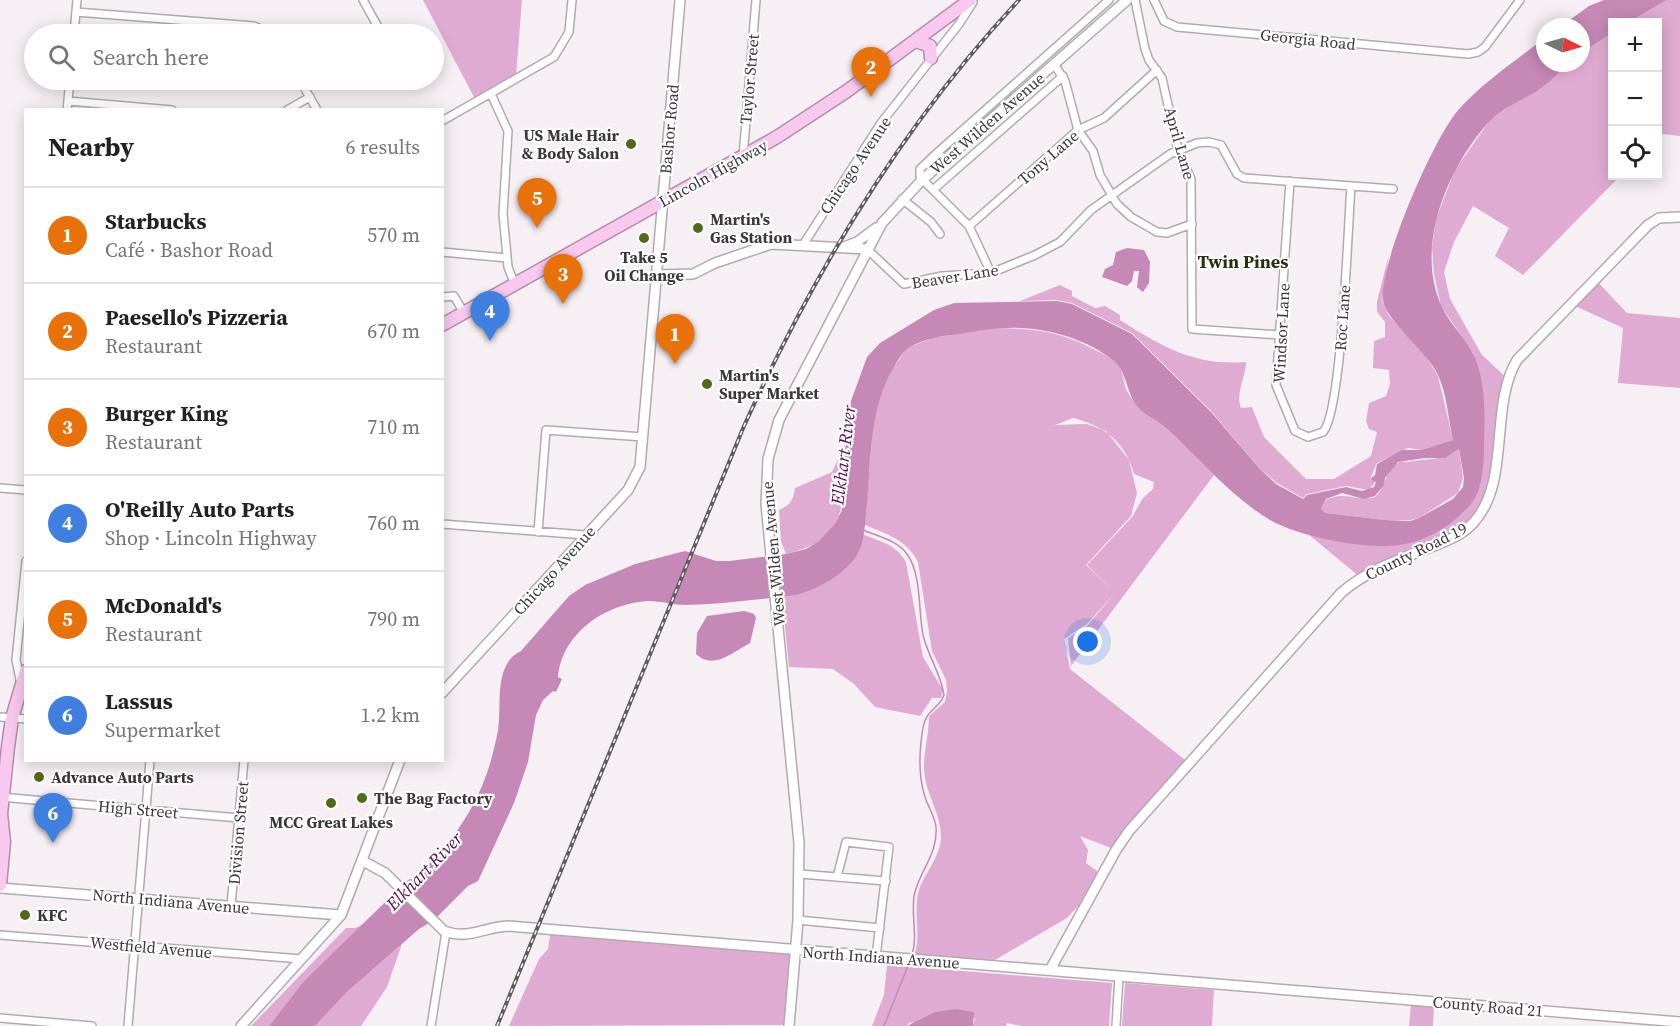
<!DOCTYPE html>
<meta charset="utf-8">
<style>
:root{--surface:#fff;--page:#f6f6f6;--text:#222;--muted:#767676;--line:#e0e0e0;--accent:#1a73e8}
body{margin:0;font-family:"Source Serif 4",serif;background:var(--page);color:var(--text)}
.controls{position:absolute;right:18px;top:18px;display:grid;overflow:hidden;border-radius:0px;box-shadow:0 3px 15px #0003}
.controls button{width:54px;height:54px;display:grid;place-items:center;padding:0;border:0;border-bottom:2px solid var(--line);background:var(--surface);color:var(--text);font:30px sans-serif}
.compass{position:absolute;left:1536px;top:18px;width:54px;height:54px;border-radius:50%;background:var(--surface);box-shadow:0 3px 15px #0003;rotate:95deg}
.you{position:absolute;left:1088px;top:642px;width:21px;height:21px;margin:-15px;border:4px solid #fff;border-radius:50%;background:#1a73e8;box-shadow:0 0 0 9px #1a73e833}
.badge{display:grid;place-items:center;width:39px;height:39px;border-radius:50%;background:var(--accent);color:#fff;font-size:20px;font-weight:700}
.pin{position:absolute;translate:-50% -50px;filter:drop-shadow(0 2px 3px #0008)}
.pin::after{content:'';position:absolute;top:32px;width:21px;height:18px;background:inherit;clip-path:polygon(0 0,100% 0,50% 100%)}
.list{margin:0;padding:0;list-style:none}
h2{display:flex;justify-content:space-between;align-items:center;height:78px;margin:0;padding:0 24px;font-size:26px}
h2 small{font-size:20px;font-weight:400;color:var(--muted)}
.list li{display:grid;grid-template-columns:39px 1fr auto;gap:18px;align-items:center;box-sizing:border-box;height:96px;padding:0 24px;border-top:2px solid var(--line)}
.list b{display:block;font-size:22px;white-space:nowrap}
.list p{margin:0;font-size:20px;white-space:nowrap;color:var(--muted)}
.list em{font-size:20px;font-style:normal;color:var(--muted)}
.icon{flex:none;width:33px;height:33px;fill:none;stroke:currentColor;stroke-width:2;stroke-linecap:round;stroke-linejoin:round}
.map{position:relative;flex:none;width:1680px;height:1026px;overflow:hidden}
.search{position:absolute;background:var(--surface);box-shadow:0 3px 15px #0003;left:24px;top:24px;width:420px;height:66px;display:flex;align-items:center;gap:15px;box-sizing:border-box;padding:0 21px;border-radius:33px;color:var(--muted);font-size:22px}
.panel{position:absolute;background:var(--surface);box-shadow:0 3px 15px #0003;left:24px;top:108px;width:420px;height:654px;border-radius:0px}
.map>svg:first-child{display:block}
.green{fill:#dfabd2;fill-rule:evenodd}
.water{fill:#c688b7;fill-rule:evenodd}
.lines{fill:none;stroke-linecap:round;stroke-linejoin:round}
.stream{stroke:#c688b7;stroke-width:1.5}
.minor-casing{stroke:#b1aaaf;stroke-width:10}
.tertiary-casing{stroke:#b1aaaf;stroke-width:12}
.trunk-casing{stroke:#b58dac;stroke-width:15}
.minor{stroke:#fff;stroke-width:7}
.tertiary{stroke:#fff;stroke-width:9}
.trunk{stroke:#f8c8ee;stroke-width:12}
.rail-casing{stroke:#5f5b5e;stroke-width:4}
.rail{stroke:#fff;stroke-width:1.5;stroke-dasharray:4.5;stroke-linecap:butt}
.poi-dot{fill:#50691a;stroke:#fff;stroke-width:2}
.labels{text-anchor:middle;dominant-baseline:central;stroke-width:4.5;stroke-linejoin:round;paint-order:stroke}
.street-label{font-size:16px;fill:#3b383a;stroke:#fff}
.poi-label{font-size:16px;font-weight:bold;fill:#3b383a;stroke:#fff;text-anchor:start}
.neighbourhood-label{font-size:18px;font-weight:bold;fill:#27330e;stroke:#fff}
.water-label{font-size:18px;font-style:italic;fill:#580e4c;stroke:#fff}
</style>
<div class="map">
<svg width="1680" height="1026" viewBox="0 0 1680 1026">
<rect width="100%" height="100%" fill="#f6eff4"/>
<path class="green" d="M423,0H522L516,76L475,99Z
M1667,0H1680V136L1662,134L1658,138V22H1629Z
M1612,33V176H1620L1523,275L1495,256L1509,228L1473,206L1454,242L1444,272L1450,299L1482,355L1508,379L1493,483L1473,524L1360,577L1308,534L1372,545L1407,544L1430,535L1462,514L1477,494L1473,353L1441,306L1434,274L1432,247L1436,219L1455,170L1490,120L1517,101L1539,90L1570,63H1581V53Z
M1389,254L1382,301L1389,316L1424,353L1438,376L1453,440L1421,450L1408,448L1377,463L1370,479L1376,481L1369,490L1346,486L1307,494L1303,498L1277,483L1259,468L1212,412L1132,333L1072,303L1056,300L1020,301L1060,285L1072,291V296L1095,308L1105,306L1120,315V320C1163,347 1194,366 1246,362C1246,377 1235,393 1241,408L1252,407L1264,437L1306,479H1334L1371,456L1377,432L1369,429L1366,421L1369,403L1386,396L1390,384L1389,370L1373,368L1374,341L1385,337V322L1377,312V302Z
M1595,279L1627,313L1680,318V388L1618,383L1623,328L1571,304Z
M993,328C1034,329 1058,330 1095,350C1103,354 1113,358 1118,365C1124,373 1123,383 1127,391C1134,404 1148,416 1160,422L1214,475L1071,666L1068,638L1087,626L1116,592L1087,624L1064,639L1070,669L1189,763L1116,850L1080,836L1088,850L1086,863L1097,871V874L1082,902L1067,918L995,960L914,956C921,936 915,920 917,901C918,878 940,862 941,837C941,812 924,792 924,767C924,750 929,733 929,716L945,702L947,691L946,680L932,651L918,562C907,540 887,534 865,525L873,424L880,394L893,368L907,348L932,338ZM1073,418C1104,426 1125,441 1134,474L1154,482L1153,489L1143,498L1132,517L1087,565L1114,591L1086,565L1131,516L1137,493L1129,460L1106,431L1087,424L1056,425L1045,429Z
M845,445C840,499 855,538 786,554L781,541L779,510C790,505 793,501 795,488L832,472Z
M1459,449L1463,478L1458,493L1419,518L1410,520H1385L1326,513L1321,509L1326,500C1343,490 1357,502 1375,497C1386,488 1385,468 1400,462C1403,461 1406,463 1409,462C1427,458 1444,461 1459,449Z
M862,534C881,542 896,544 906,562L923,657L943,690L941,698H932L920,716L875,707L854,684L833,669L789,667L782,597C816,594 856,570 862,534Z
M366,923L303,982L269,1026H251L346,928H355Z
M550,935L788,953L791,957L786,1025L509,1026L539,959L548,949Z
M402,944L387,987L361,1026H315L347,992Z
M887,965L1112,983L1109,1026H1022L1007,1023L1006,1026H973L975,1018L909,1023L907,1026H872L884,995Z
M1125,983L1214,990L1212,1026H1122Z
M1411,1004L1434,1006L1433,1026H1409Z"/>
<path class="water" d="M1604,0H1667L1629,22H1612V33L1581,53V27H1560L1589,6Z
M1545,38V63H1570C1559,72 1548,84 1536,92C1519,101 1501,109 1487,124C1447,170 1414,247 1442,307C1449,322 1462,335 1471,350C1486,376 1485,414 1484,444C1484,459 1483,480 1477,494C1465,518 1431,539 1406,544C1370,551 1302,538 1270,520C1230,496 1200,459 1166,428C1157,419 1145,416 1137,406C1126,392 1127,372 1114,361C1093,344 1066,334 1040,330C1013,325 986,329 960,334C943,336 925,338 910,347C901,352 894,367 889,376C869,416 871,462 867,505C865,521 865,542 857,555C845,574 818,589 797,595C760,599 723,604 686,605C674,605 661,601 649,601C606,603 562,633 558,677L562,679L556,692L553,691L543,700L536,715L528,762L514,803L478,881L468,886L434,920L419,929L347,992L315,1026H269L303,982L408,880L417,877C462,831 486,795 498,730C502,705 493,664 521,651L569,596L585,585L635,564L685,551L716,561H729L786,554L806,549L819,541L835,524L842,510L843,469L851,401L867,357L880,343L934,310L954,303L1057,301L1072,304L1132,334L1212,413L1259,468L1276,484L1303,499L1307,495L1346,487L1362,491L1374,487L1376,482L1370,479L1375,475L1377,464L1402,450H1421L1453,440C1448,419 1447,392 1437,373C1426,351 1386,320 1383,301C1378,266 1435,134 1460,108C1485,81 1516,60 1545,38ZM1459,449L1464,478L1463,487L1453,499L1419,518L1410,521L1385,520L1326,513L1321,509L1326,499L1342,493L1364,499L1375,496L1384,485L1385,478L1398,462L1425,458H1445Z
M1127,248L1144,250L1150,262L1149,283L1143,292L1137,287L1139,271H1134L1132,281L1127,286L1102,277L1105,269L1113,265L1116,252Z
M744,611L754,614L756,618L750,643C734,651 714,671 696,654L697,633L707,616Z
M956,1009L974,1012L973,1026H907L935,1012Z"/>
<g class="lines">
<path class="stream" d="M863,530C877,536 897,540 907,554C922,575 918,610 923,635C928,656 941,674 944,695C940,708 926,709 923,728C919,751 918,775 925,797C928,807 935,816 936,827C938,856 919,870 914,896C911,916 918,936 912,955
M884,1026L909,963"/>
<g class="minor-casing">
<path id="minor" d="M363,0L382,34
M1135,0L1145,49L1149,60L1162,78L1178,150L1191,179L1192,329L1280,335
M1154,0L1164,21L1177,27L1468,54L1478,52L1485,47L1520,0
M76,12L254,26L273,34
M74,34L77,0
M1054,64L1065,81L1078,130L1093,151L1100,175L1117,204L1131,217L1157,232L1167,233L1192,224
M300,80L317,110
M491,94L508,131L503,214L508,267L515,285
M68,101L172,110
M67,110L70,80
M287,110L310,97
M442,121L554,57L569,32L572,0
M938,152L920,169V177L969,226L991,273
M743,157L756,0
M945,161L938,152L1109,0
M1290,181L1276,385L1295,431L1308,437L1323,432C1342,412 1348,224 1351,186
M934,189L1063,76
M902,199L931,222L940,234
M969,226L1078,130L1104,118L1157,70
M803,245L881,123L959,24L973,2
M867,249L904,284L942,276L991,273L1035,255L1060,242L1091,210L1170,154L1197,143L1209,142L1221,145L1237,174L1244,178L1393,189
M442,252L507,258
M442,297L454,296L464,313
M0,488L26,490
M442,524L585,535
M538,532L546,430L643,437
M21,684L16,660L26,561
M0,717L26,719
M0,797L239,818
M800,874L886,881
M837,877L846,842L889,847L876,957
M231,906L244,760
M798,920L880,928
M0,935L302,959
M0,1018L92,1026
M128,1026L150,760
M431,1026L446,932
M1116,1026L1119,976"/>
</g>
<g class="tertiary-casing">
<path id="tertiary" d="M844,247L857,242L876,228
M657,275L693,274L715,263L771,244L867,249
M442,693L628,490L640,467L680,0
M363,861L385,873L444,931C468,940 484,927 508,926L1680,1022
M0,888L341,915
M1050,970L1116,850L1129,831L1341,593C1367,570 1399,560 1431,547C1446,541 1463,535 1474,522C1511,481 1489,407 1517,360L1648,225L1659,218L1680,217
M241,1026L341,915L400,760
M789,1026L798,920L799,843L766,504L768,459L779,420L882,223L922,180L1127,0"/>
</g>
<g class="trunk-casing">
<path id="trunk" d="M916,41L930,46L931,58
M442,325L777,137L847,91L970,0
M0,885L4,842L1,814L8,747L12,718L26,671"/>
</g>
<use href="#minor" class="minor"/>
<use href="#tertiary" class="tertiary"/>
<use href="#trunk" class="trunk"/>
<g class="rail-casing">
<path id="rail" d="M497,1026L744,426C814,272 902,125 1019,0"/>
</g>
<use href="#rail" class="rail"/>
</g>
<g class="poi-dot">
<circle cx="631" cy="144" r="6"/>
<circle cx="698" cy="228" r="6"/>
<circle cx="644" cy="238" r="6"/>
<circle cx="707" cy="384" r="6"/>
<circle cx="39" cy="777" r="6"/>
<circle cx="362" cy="798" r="6"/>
<circle cx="331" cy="803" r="6"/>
<circle cx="25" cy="915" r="6"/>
</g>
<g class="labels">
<g class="street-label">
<text transform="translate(1308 39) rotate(6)">Georgia Road</text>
<text transform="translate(749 79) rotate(-85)">Taylor Street</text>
<text transform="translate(987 123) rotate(-41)">West Wilden Avenue</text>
<text transform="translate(669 129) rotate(-85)">Bashor Road</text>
<text transform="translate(1180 143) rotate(74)">April Lane</text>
<text transform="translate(1048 157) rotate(-41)">Tony Lane</text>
<text transform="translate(855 165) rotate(-56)">Chicago Avenue</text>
<text transform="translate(713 173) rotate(-29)">Lincoln Highway</text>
<text transform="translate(955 276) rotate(-9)">Beaver Lane</text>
<text transform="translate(1342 318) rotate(-86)">Roc Lane</text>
<text transform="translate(1281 333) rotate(-87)">Windsor Lane</text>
<text transform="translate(1416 551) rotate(-26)">County Road 19</text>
<text transform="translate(773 554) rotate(-95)">West Wilden Avenue</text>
<text transform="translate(554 570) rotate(-48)">Chicago Avenue</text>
<text transform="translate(138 809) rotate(5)">High Street</text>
<text transform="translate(238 833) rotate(-85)">Division Street</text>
<text transform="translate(171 901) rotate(5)">North Indiana Avenue</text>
<text transform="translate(151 947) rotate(5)">Westfield Avenue</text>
<text transform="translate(881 957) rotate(4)">North Indiana Avenue</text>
<text transform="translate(1488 1006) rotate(5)">County Road 21</text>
</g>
<g class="poi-label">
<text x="619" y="135" text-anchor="end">US Male Hair<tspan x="619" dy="18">&amp; Body Salon</tspan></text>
<text x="710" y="219">Martin's<tspan x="710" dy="18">Gas Station</tspan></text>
<text x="644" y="257" text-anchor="middle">Take 5<tspan x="644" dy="18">Oil Change</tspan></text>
<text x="719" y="375">Martin's<tspan x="719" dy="18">Super Market</tspan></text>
<text x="51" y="777">Advance Auto Parts</text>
<text x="374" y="798">The Bag Factory</text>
<text x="331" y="822" text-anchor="middle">MCC Great Lakes</text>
<text x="37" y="915">KFC</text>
</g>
<g class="neighbourhood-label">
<text x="1243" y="261">Twin Pines</text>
</g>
<g class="water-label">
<text transform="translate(843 455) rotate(-83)">Elkhart River</text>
<text transform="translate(424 871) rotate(-46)">Elkhart River</text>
</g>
</g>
</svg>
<div class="controls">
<button>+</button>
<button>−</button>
<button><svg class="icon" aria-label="locate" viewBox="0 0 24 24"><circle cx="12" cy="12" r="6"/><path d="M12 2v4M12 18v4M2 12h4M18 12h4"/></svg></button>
</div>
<svg class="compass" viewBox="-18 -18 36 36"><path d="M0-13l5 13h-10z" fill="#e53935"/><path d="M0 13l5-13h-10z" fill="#767676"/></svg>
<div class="you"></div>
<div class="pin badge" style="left:675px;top:364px;background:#e8710a">1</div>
<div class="pin badge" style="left:871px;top:97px;background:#e8710a">2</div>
<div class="pin badge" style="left:563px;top:304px;background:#e8710a">3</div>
<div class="pin badge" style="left:490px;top:341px;background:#3f7fe0">4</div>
<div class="pin badge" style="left:537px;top:228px;background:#e8710a">5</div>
<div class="pin badge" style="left:53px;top:843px;background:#3f7fe0">6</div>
<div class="search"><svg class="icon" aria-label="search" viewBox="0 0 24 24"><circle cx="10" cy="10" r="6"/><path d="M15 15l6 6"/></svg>Search here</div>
<section class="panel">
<h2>Nearby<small>6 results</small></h2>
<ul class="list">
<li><span class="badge" style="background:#e8710a">1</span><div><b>Starbucks</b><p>Café · Bashor Road</p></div><em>570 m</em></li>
<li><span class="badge" style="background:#e8710a">2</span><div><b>Paesello's Pizzeria</b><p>Restaurant</p></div><em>670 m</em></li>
<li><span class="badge" style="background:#e8710a">3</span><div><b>Burger King</b><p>Restaurant</p></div><em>710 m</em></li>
<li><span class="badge" style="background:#3f7fe0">4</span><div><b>O'Reilly Auto Parts</b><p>Shop · Lincoln Highway</p></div><em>760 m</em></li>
<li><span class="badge" style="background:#e8710a">5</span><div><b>McDonald's</b><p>Restaurant</p></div><em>790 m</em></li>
<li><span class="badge" style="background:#3f7fe0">6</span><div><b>Lassus</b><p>Supermarket</p></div><em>1.2 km</em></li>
</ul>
</section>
</div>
